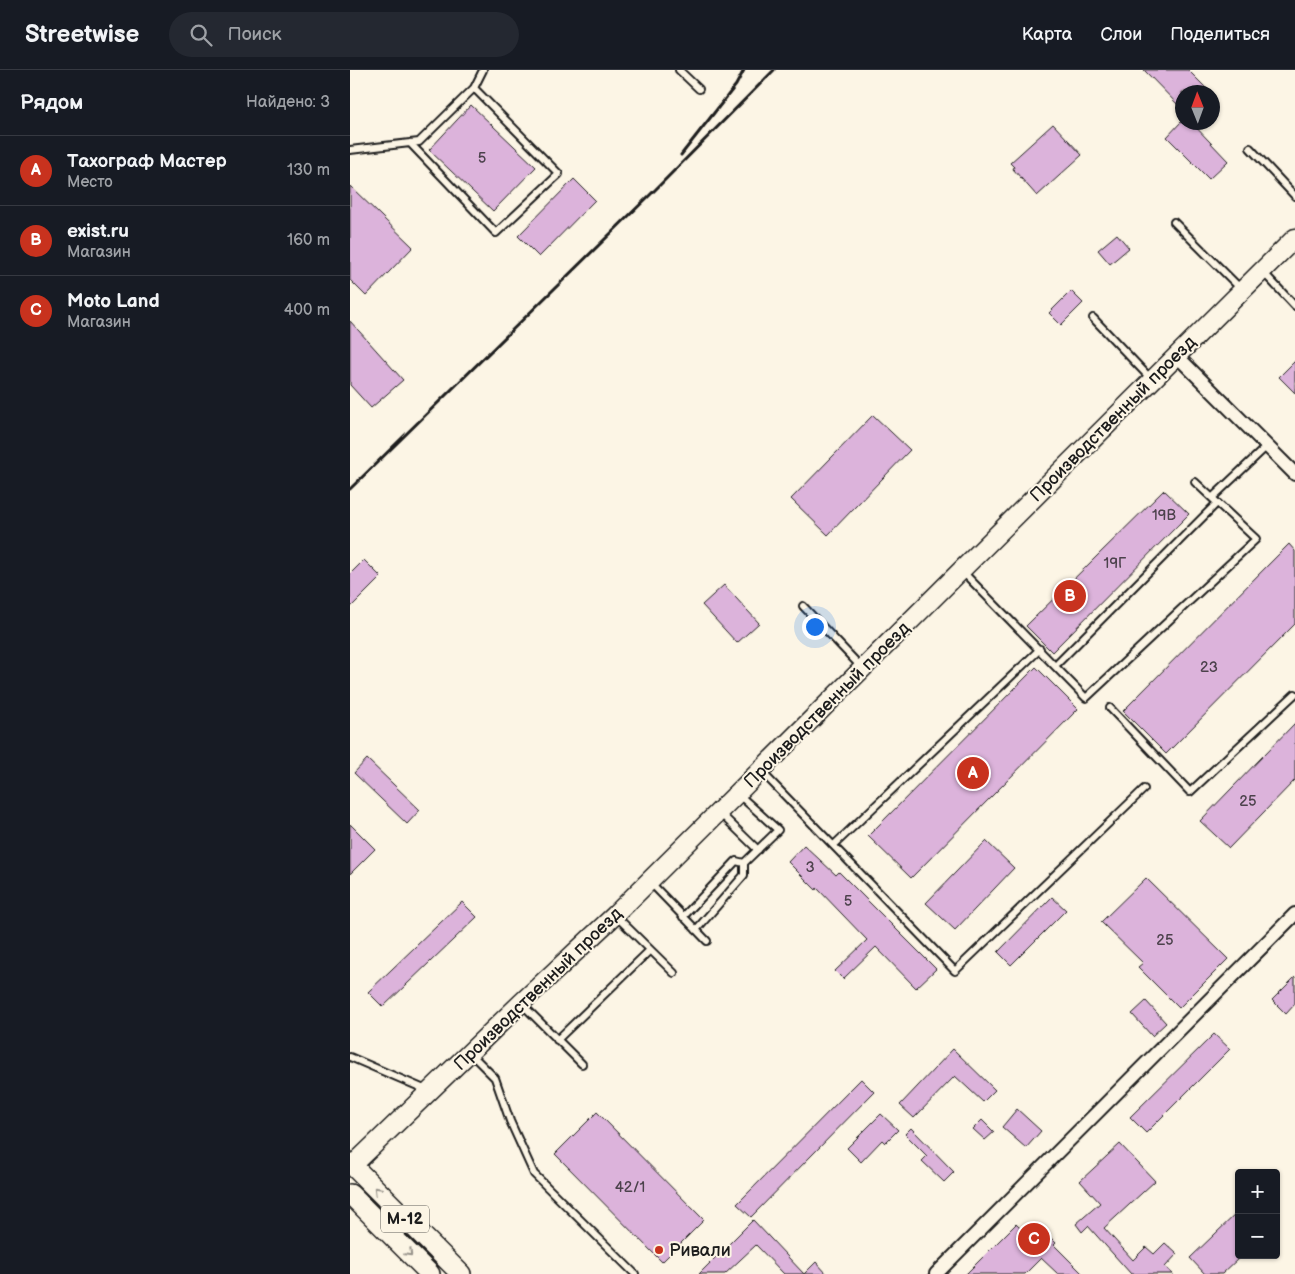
<!DOCTYPE html>
<html lang="ru">
<meta charset="utf-8">
<style>
:root{--surface:#171b24;--page:#242831;--text:#f1f3f6;--muted:#9ea1a6;--line:#363941;--accent:#c8321e}
body{margin:0;font-family:"Balsamiq Sans",sans-serif;background:var(--page);color:var(--text)}
.controls{position:absolute;right:15px;bottom:15px;display:grid;overflow:hidden;border-radius:5px;box-shadow:0 1px 4px #0004}
.controls button{width:45px;height:45px;display:grid;place-items:center;padding:0;border:0;border-bottom:1px solid var(--line);background:var(--surface);color:var(--text);font:25px sans-serif}
.compass{position:absolute;left:825px;top:15px;width:45px;height:45px;border-radius:50%;background:var(--surface);box-shadow:0 1px 4px #0004;rotate:359deg}
.you{position:absolute;left:464px;top:556px;width:18px;height:18px;margin:-12px;border:4px solid #fff;border-radius:50%;background:#1a73e8;box-shadow:0 0 0 8px #1a73e833}
.badge{display:grid;place-items:center;width:32px;height:32px;border-radius:50%;background:var(--accent);color:#fff;font-size:16px;font-weight:700}
.pin{position:absolute;translate:-50% -50%;border:2px solid #fff;box-shadow:0 1px 5px #0006}
.list{margin:0;padding:0;list-style:none}
h2{display:flex;justify-content:space-between;align-items:center;height:65px;margin:0;padding:0 20px;font-size:21px}
h2 small{font-size:16px;font-weight:400;color:var(--muted)}
.list li{display:grid;grid-template-columns:32px 1fr auto;gap:15px;align-items:center;box-sizing:border-box;height:70px;padding:0 20px;border-top:1px solid var(--line)}
.list b{display:block;font-size:19px;white-space:nowrap}
.list p{margin:0;font-size:16px;white-space:nowrap;color:var(--muted)}
.list em{font-size:16px;font-style:normal;color:var(--muted)}
.icon{flex:none;width:28px;height:28px;fill:none;stroke:currentColor;stroke-width:2;stroke-linecap:round;stroke-linejoin:round}
.map{position:relative;flex:none;width:945px;height:1204px;overflow:hidden}
header{display:flex;align-items:center;gap:30px;box-sizing:border-box;height:70px;padding:0 25px;background:var(--surface);border-bottom:1px solid var(--line)}
header strong{font-size:24px}
nav{display:flex;gap:28px;margin-inline-start:auto;font-size:18px}
.search{width:350px;height:45px;background:var(--page);display:flex;align-items:center;gap:12px;box-sizing:border-box;padding:0 18px;border-radius:28px;color:var(--muted);font-size:19px}
main{display:flex}
aside{flex:1;background:var(--surface)}
.map>svg:first-child{display:block}
.building{fill:#dcb3db;stroke:#1c1c1c}
.lines{fill:none;stroke-linecap:round;stroke-linejoin:round}
.lane-casing{stroke:#1c1c1c;stroke-width:10}
.street-casing{stroke:#1c1c1c;stroke-width:16}
.secondary-casing{stroke:#1c1c1c;stroke-width:21}
.primary-casing{stroke:#1c1c1c;stroke-width:22}
.lane{stroke:#fcf5e5;stroke-width:6}
.street{stroke:#fcf5e5;stroke-width:12}
.secondary{stroke:#fcf5e5;stroke-width:18}
.primary{stroke:#fcf5e5;stroke-width:19}
.rail{stroke:#1c1c1c;stroke-width:3}
.oneway{stroke:#97938b}
.poi-dot{fill:#c8321e;stroke:#fcf5e5;stroke-width:2}
.labels{text-anchor:middle;dominant-baseline:central;stroke-width:4;stroke-linejoin:round;paint-order:stroke}
.number-label{font-size:15px;fill:#4c424c}
.shield{fill:#fcf5e5;stroke:#5f5d58;stroke-width:1}
.shield-label{font-size:16px;font-weight:bold;fill:#1c1c1c}
.street-label{font-size:18px;fill:#1c1c1c;stroke:#fcf5e5}
.poi-label{font-size:18px;fill:#1c1c1c;stroke:#fcf5e5;text-anchor:start}
</style>
<header>
<strong>Streetwise</strong>
<div class="search"><svg class="icon" aria-label="search" viewBox="0 0 24 24"><circle cx="10" cy="10" r="6"/><path d="M15 15l6 6"/></svg>Поиск</div>
<nav><a>Карта</a><a>Слои</a><a>Поделиться</a></nav>
</header>
<main>
<aside>
<h2>Рядом<small>Найдено: 3</small></h2>
<ul class="list">
<li><span class="badge">A</span><div><b>Тахограф Мастер</b><p>Место</p></div><em>130 m</em></li>
<li><span class="badge">B</span><div><b>exist.ru</b><p>Магазин</p></div><em>160 m</em></li>
<li><span class="badge">C</span><div><b>Moto Land</b><p>Магазин</p></div><em>400 m</em></li>
</ul>
</aside>
<div class="map">
<svg width="945" height="1204" viewBox="0 0 945 1204">
<rect width="100%" height="100%" fill="#fcf5e5"/>
<filter id="ink" filterUnits="userSpaceOnUse"><feTurbulence type="fractalNoise" baseFrequency=".02" numOctaves="2"/><feDisplacementMap in="SourceGraphic" scale="10" xChannelSelector="R" yChannelSelector="G"/><feConvolveMatrix kernelMatrix="1 2 1 2 8 2 1 2 1" color-interpolation-filters="sRGB"/></filter>
<g filter="url(#ink)">
<path class="building" d="M794,0H838L860,22H832V39Z
M121,35L186,97L143,141L79,80Z
M831,52H841L878,91L859,109L817,67Z
M703,54L732,85L687,126L663,99L664,97L660,93Z
M224,109L245,130L189,187L168,166Z
M0,116L63,177L16,226L0,210Z
M767,164L779,178L760,194L748,180Z
M721,221L733,233L711,255L699,243Z
M0,251L53,310L21,338L0,315Z
M945,291V323L929,307Z
M523,345L560,380L478,465L441,429Z
M814,420L839,444L702,582L676,556Z
M939,474L945,481V554L816,684L773,641Z
M14,490L31,507L0,538V504Z
M374,515L409,553L387,573L352,535Z
M686,597L728,639L561,808L518,766Z
M945,653V710L879,778L850,751Z
M17,689L70,740L57,754L4,703Z
M0,754L25,779L0,804Z
M636,771L664,798L605,860L576,833Z
M454,775L486,805L489,802L586,899L566,918L526,877L493,909L485,901L517,870L467,818L466,820L438,792Z
M796,808L878,889L829,938L788,897L793,893L751,852Z
M702,827L716,840L661,895L648,882Z
M112,832L127,847L33,937L18,922Z
M945,907V934L936,944L922,930Z
M796,931L816,953L802,966L782,944Z
M864,964L880,979L796,1063L780,1047Z
M603,979L645,1020L633,1032L605,1006L564,1048L550,1035Z
M511,1009L524,1022L401,1147L387,1134Z
M667,1039L691,1061L676,1078L652,1057Z
M247,1042L354,1150L312,1192L205,1084Z
M531,1044L548,1060L535,1073L532,1070L511,1092L497,1078Z
M632,1050L644,1062L635,1070L623,1059Z
M561,1058L604,1102L594,1112L572,1091L577,1086L555,1064Z
M770,1074L805,1111L754,1158L783,1190L796,1177L804,1184L815,1173L827,1184L815,1197L823,1204H781L738,1156L732,1162L726,1154L750,1133L730,1111Z
M889,1141V1188L872,1204H855L840,1188Z
M403,1150L454,1204H434L406,1175L375,1204H349Z
M686,1153L706,1173L704,1175L733,1204H708L691,1188L675,1204H616L666,1154L676,1164Z
M466,1192L477,1204H454Z"/>
<g class="lines">
<g class="lane-casing">
<path id="lane" d="M329,0L349,19
M124,18L133,0
M900,78L945,126
M0,80L60,73L69,72L124,18L209,104L146,163L60,73
M824,152L891,219
M913,202L945,236
M743,248L801,309
M862,428L917,376
M612,501L736,628L906,469L845,412
M453,536L512,598
M708,593L867,433
M760,638L840,722L945,624
M411,701L605,901L794,719
M370,743L408,780
M484,775L690,579
M300,812L357,871
M266,846L324,903
M333,847L386,791L394,793
M346,860L394,805V793L428,760L388,724
M172,934L232,994
M207,970L300,880
M120,983L145,1008L160,1051L184,1104L285,1204
M0,987L79,1021"/>
</g>
<g class="street-casing">
<path id="street" d="M827,286L945,404
M586,1204L945,844"/>
</g>
<g class="secondary-casing">
<path id="secondary" d="M2,1096L171,933L265,845L945,168"/>
</g>
<g class="primary-casing">
<path id="primary" d="M0,1093L111,1204
M0,1124L80,1204"/>
</g>
<use href="#lane" class="lane"/>
<use href="#street" class="street"/>
<use href="#secondary" class="secondary"/>
<use href="#primary" class="primary"/>
<path class="rail" d="M331,85L386,15L394,0
M0,419L302,123L424,0"/>
</g>
<defs><path id="oneway-chevron" d="M-2-3.5L2.5 0L-2 3.5" fill="none" stroke-width="1.6" stroke-linecap="round" stroke-linejoin="round" transform="scale(1.25)"/></defs>
<g class="oneway">
<use href="#oneway-chevron" transform="translate(27 1120) rotate(-135)"/>
<use href="#oneway-chevron" transform="translate(59 1183) rotate(45)"/>
</g>
</g>
<circle class="poi-dot" cx="309" cy="1180" r="5"/>
<g class="labels">
<g class="number-label">
<text x="132" y="88">5</text>
<text x="814" y="445">19В</text>
<text x="765" y="493">19Г</text>
<text x="859" y="597">23</text>
<text x="898" y="731">25</text>
<text x="460" y="797">3</text>
<text x="498" y="831">5</text>
<text x="815" y="870">25</text>
<text x="280" y="1117">42/1</text>
</g>
<rect class="shield" x="31" y="1135.5" width="48" height="27" rx="4"/>
<g class="shield-label">
<text x="55" y="1149">М-12</text>
</g>
<g class="street-label">
<text transform="translate(763 349) rotate(-45)">Производственный проезд</text>
<text transform="translate(477 635) rotate(-45)">Производственный проезд</text>
<text transform="translate(188 919) rotate(-44)">Производственный проезд</text>
</g>
<g class="poi-label">
<text x="319" y="1180">Ривали</text>
</g>
</g>
</svg>
<div class="controls">
<button>+</button>
<button>−</button>
</div>
<svg class="compass" viewBox="-18 -18 36 36"><path d="M0-13l5 13h-10z" fill="#e53935"/><path d="M0 13l5-13h-10z" fill="#9ea1a6"/></svg>
<div class="you"></div>
<div class="pin badge" style="left:623px;top:703px">A</div>
<div class="pin badge" style="left:720px;top:526px">B</div>
<div class="pin badge" style="left:684px;top:1169px">C</div>
</div>
</main>
